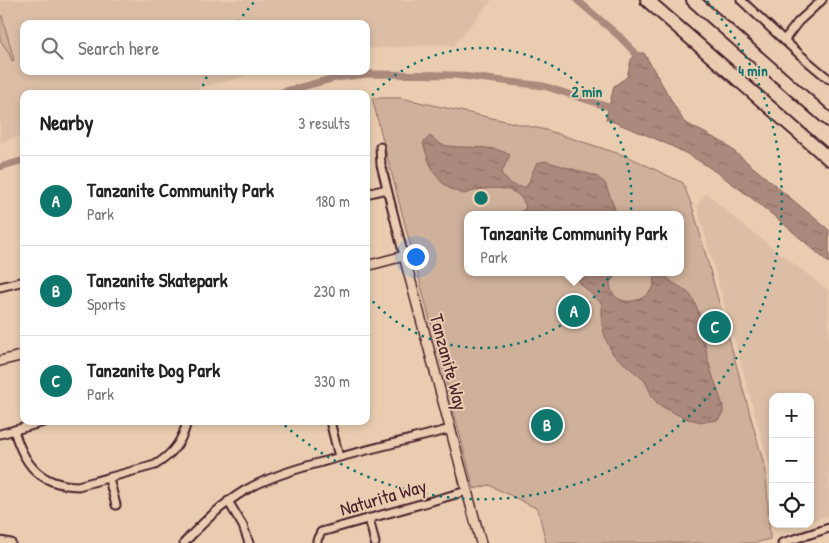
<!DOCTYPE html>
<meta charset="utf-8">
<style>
:root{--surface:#fff;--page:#f6f6f6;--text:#222;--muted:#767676;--line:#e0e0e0;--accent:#0f766e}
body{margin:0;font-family:"Patrick Hand",sans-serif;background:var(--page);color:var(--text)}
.controls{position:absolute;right:15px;bottom:15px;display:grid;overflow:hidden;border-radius:10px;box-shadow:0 2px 8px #0003}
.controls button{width:45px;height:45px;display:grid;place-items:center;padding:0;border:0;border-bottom:1px solid var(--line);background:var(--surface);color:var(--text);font:25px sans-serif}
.you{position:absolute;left:415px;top:256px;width:18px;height:18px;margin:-12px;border:4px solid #fff;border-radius:50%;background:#1a73e8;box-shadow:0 0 0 8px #1a73e833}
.badge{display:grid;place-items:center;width:32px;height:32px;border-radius:50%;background:var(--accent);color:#fff;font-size:16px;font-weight:700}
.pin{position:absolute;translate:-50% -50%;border:2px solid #fff;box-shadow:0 1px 5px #0006}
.popup{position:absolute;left:464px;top:211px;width:220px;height:65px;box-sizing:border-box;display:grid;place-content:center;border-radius:10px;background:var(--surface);filter:drop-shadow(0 1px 4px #0005);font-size:16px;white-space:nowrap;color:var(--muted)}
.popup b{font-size:19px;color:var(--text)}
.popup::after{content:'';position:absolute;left:50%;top:100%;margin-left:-10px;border:10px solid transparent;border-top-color:var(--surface)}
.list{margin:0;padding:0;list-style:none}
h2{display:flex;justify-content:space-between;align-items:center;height:65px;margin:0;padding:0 20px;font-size:21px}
h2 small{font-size:16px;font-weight:400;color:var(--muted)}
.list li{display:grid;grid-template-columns:32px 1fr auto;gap:15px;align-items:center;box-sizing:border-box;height:90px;padding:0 20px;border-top:1px solid var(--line)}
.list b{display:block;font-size:19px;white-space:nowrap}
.list p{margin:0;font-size:16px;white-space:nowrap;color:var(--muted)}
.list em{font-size:16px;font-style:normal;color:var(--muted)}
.icon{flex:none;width:28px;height:28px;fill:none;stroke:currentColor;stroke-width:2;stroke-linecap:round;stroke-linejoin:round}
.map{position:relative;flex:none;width:829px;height:543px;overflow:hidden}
.search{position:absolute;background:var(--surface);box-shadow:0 2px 8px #0003;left:20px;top:20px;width:350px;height:55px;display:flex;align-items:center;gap:12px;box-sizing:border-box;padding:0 18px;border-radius:10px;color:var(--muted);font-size:19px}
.panel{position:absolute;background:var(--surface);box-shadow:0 2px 8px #0003;left:20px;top:90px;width:350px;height:335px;border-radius:10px}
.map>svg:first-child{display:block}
.built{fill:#dcbea6}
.green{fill:#cfb19b;stroke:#8c6863;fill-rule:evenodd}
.water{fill:url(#water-ripples);stroke:#845f5c}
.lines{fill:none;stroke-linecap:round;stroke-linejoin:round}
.canal{stroke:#ab897c;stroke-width:7}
.minor-casing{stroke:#4a1f2b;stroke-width:11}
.tertiary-casing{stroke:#4a1f2b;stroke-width:12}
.motorway-casing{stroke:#4a1f2b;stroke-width:16}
.minor{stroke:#eacdb1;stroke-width:7}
.tertiary{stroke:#eacdb1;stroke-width:9}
.motorway{stroke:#eacdb1;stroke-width:12}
.ring{fill:none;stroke:#0f766e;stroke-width:2.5;stroke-dasharray:2.5 5}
.labels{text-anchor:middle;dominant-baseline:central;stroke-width:4;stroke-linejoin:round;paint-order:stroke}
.street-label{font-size:19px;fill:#4a1f2b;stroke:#eacdb1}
.centre{fill:#0f766e;stroke:#eacdb1;stroke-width:2.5}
.ring-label{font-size:15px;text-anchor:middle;font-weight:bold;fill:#0f766e;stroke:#eacdb1;stroke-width:4;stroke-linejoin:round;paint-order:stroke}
</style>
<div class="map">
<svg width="829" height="543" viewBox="0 0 829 543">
<defs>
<pattern id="water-ripples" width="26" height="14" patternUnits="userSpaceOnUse" patternTransform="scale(1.25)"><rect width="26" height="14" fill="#ab897c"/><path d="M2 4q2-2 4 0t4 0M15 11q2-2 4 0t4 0" fill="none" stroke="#8d6f66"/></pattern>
</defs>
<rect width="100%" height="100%" fill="#eacdb1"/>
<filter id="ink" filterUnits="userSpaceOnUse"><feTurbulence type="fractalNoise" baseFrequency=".02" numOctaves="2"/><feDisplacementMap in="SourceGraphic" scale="10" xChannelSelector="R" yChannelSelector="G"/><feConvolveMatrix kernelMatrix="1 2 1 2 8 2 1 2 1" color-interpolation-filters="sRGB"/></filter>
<g filter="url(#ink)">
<path class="built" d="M0,0H492L453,46L446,44L366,49V24H24V71H262L180,94H24V136L0,142Z
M706,193L741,223L829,291V516L810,521V397H773V479L697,206Z"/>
<path class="green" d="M0,16H2L14,60L12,61L8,51L0,40Z
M372,98H401L546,130L629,157L683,183L693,209L766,472L770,539L755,543H546L538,509L489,485L474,489ZM468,215H680V272H468Z"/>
<path class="water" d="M636,53H644L684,122L724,143L829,230V263C791,230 752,196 710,168C678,146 641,133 606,119L614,86L627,77L631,60Z
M430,136C434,139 439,144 443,145C466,150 489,143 510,155L501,173C508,182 514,188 526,187C531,180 532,171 537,163L545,161L596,176L605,183L617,215H521L520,212L525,209L526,206C524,203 522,198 519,196C506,183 479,189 464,194C459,192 453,191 449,188C433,178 428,159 423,143Z
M568,272H622L615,276L610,282C610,302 631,306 645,296C648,293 651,290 654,287L653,272H664C669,286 688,286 694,301C702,317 703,336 707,354C710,372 718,389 723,406V413L718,420L702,422L684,418L659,405L653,398L645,381L613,354L606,340L602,326V304Z"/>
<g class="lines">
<path class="canal" d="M577,0L620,37L641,59
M275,94L335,78L368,74L454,75L544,86L618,110
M0,167L24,160"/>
<g class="minor-casing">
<path id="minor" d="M741,0C770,27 798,55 829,79
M785,39L798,22L822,0
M380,147L381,165L404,256
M366,194L387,189
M0,287L24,281
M330,421L339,457
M14,430C24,465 40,485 78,486L155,465C172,455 183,441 187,421
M0,434L48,421
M109,479L116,505
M228,501L243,526L249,543
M369,518L375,543
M0,541L11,543
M184,543C202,523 221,505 244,491C268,477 295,469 322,462C364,450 408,440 451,429
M317,543V540L321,532L467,491
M782,543L829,528"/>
</g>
<g class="tertiary-casing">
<path id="tertiary" d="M366,266L404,256L481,543
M0,361L24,355"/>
</g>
<g class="motorway-casing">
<path id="motorway" d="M647,0L829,159
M693,0L829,120"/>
</g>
<use href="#minor" class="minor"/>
<use href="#tertiary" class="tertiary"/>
<use href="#motorway" class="motorway"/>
</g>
</g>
<g class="ring">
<path d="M367 101A150 150 0 1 1 367 295"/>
<path d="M200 93A300 300 0 0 1 208 74M238 22A300 300 0 0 1 255 1M707 1A300 300 0 0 1 282 423"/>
</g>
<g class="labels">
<g class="street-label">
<text transform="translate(449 362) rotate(75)">Tanzanite Way</text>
<text transform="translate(383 497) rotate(-16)">Naturita Way</text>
</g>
</g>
<circle cx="481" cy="198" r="8" class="centre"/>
<g class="ring-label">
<text x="753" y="76">4 min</text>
<text x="587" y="97">2 min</text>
</g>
</svg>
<div class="controls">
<button>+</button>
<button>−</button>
<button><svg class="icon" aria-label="locate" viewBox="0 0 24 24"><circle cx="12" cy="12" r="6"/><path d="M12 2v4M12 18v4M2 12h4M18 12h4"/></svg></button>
</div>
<div class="you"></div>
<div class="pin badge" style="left:574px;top:311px">A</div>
<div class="popup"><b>Tanzanite Community Park</b>Park</div>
<div class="pin badge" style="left:547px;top:425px">B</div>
<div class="pin badge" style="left:715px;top:327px">C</div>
<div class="search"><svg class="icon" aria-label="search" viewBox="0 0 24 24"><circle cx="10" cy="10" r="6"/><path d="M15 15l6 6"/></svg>Search here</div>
<section class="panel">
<h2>Nearby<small>3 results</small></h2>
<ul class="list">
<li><span class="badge">A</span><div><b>Tanzanite Community Park</b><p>Park</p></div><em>180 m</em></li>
<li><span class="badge">B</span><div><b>Tanzanite Skatepark</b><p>Sports</p></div><em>230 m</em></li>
<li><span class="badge">C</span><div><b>Tanzanite Dog Park</b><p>Park</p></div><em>330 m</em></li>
</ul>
</section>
</div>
